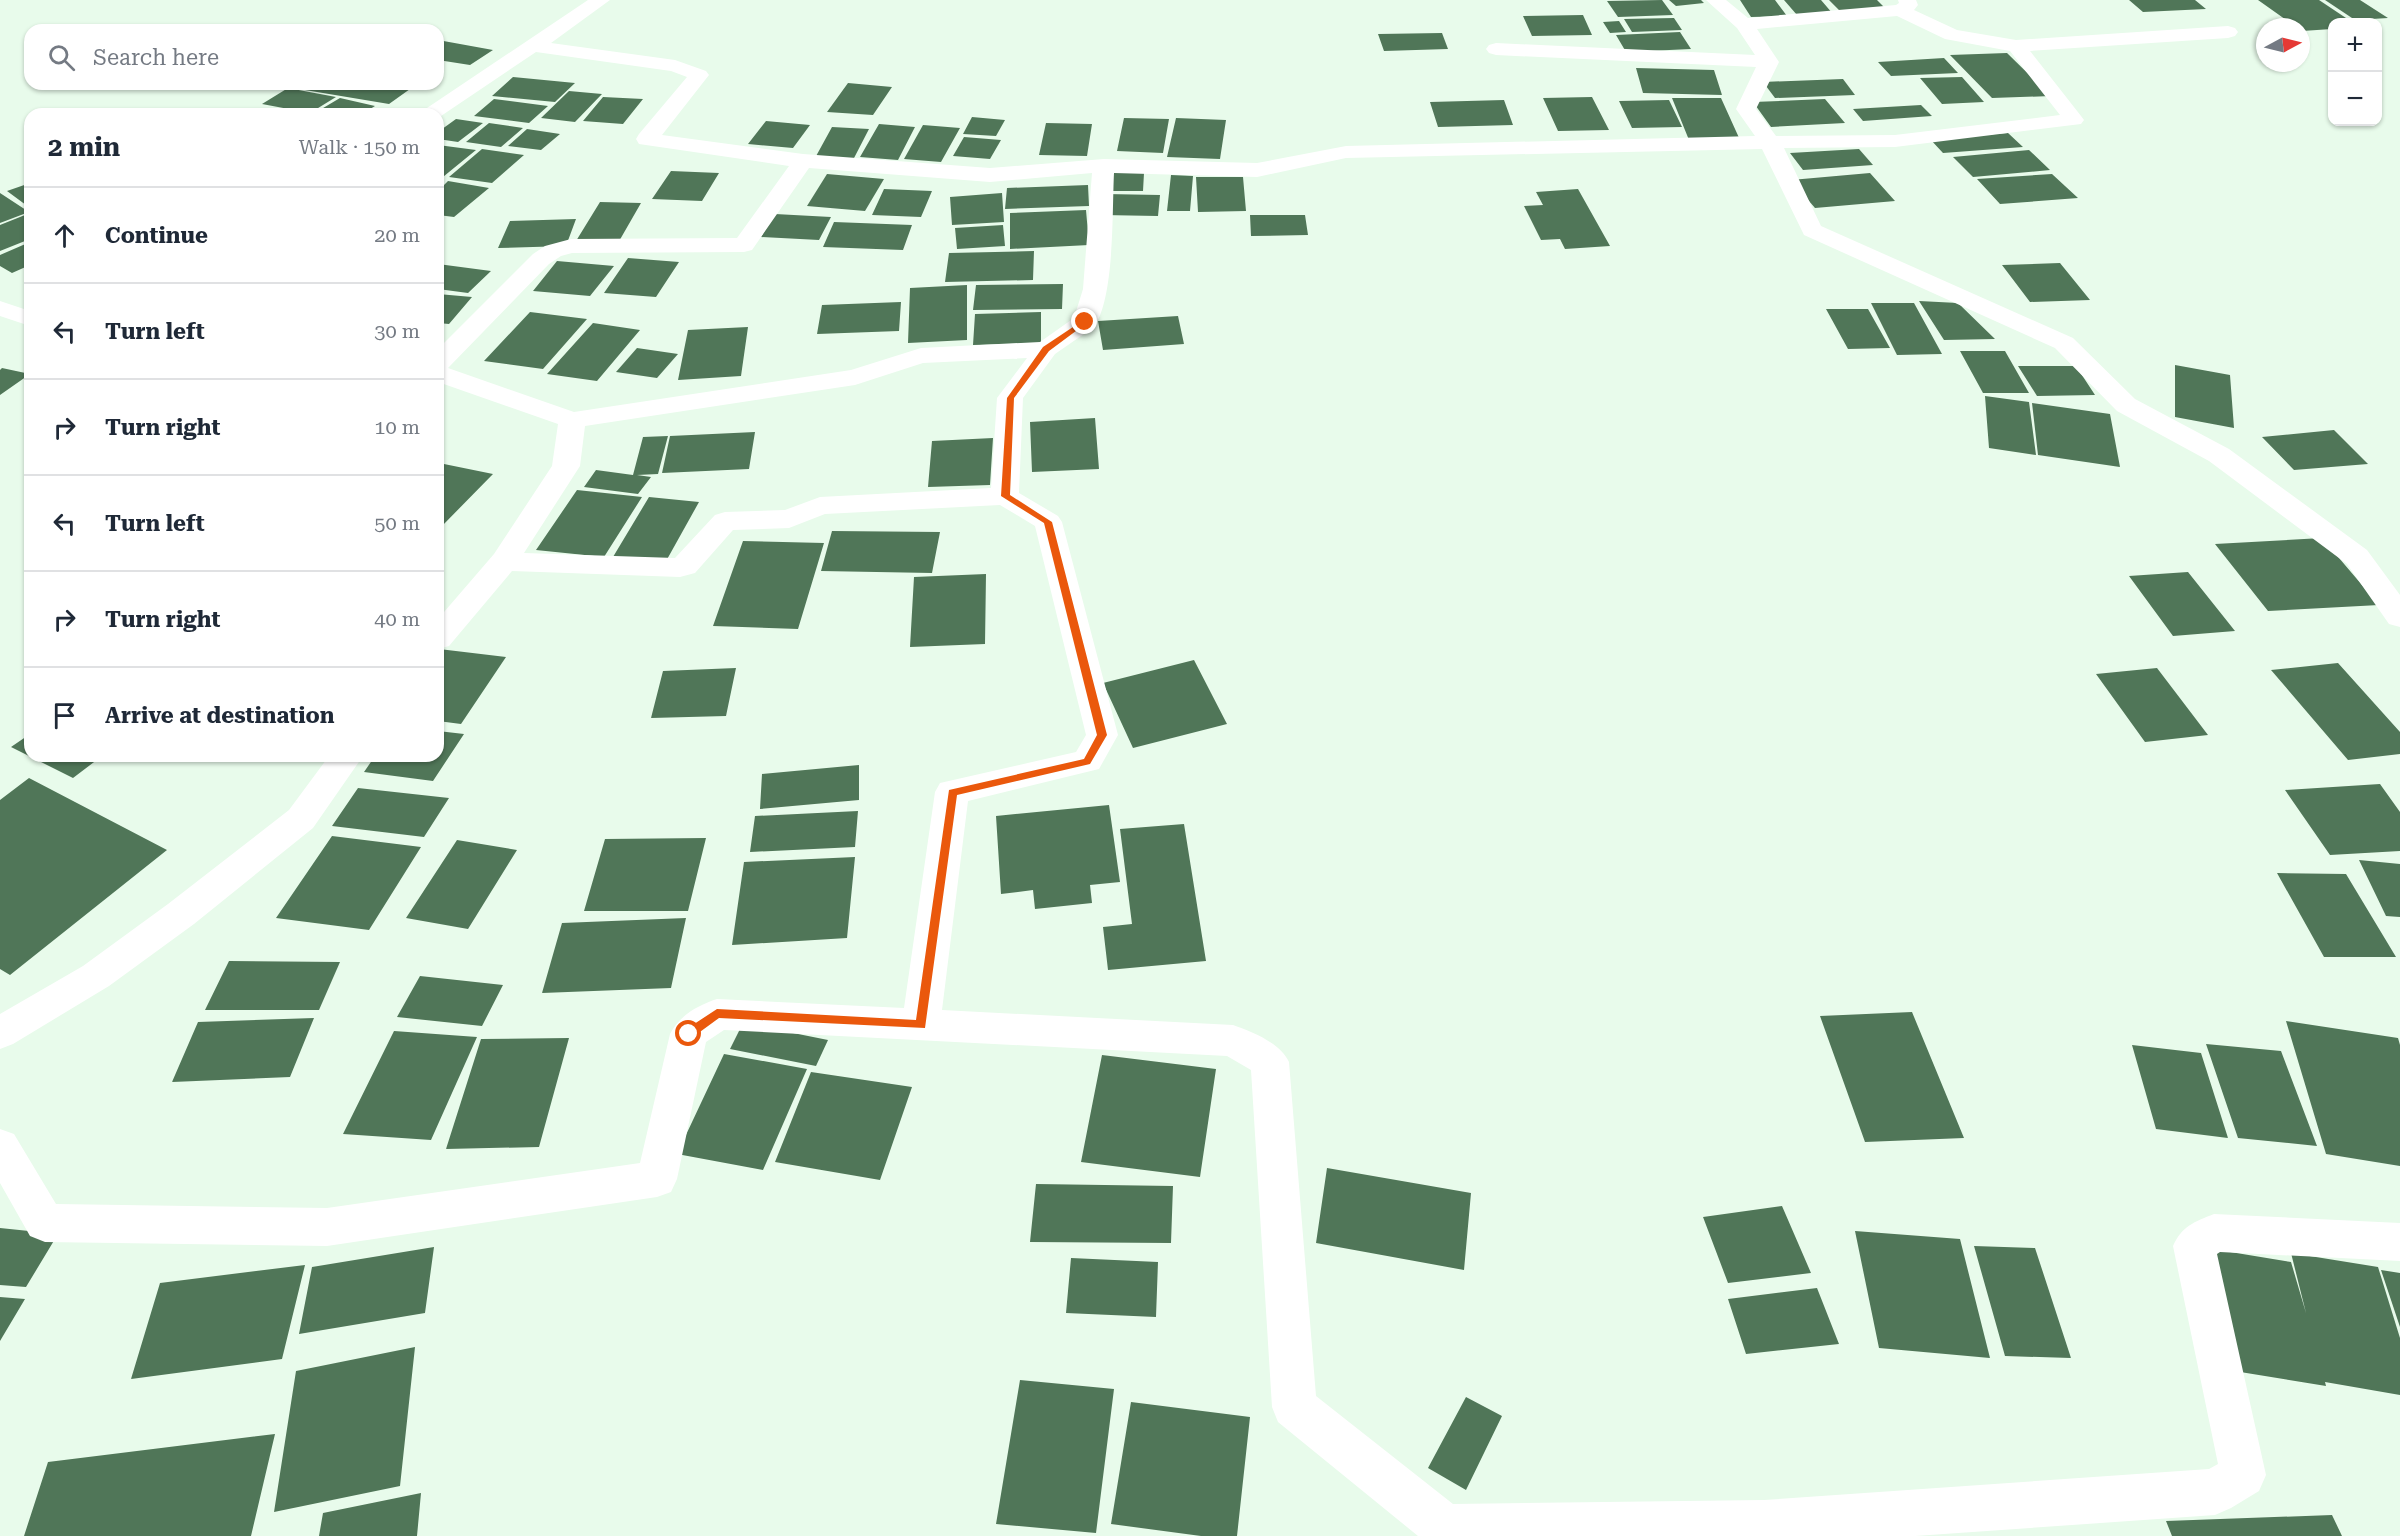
<!DOCTYPE html>
<meta charset="utf-8">
<style>
:root{--surface:#fff;--page:#f2f2f3;--text:#1f2937;--muted:#747a83;--line:#e0e1e3}
body{margin:0;font-family:"Roboto Serif",serif;background:var(--page);color:var(--text)}
.controls{position:absolute;right:18px;top:18px;display:grid;overflow:hidden;border-radius:12px;box-shadow:0 2px 4px #0004}
.controls button{width:54px;height:54px;display:grid;place-items:center;padding:0;border:0;border-bottom:2px solid var(--line);background:var(--surface);color:var(--text);font:30px sans-serif}
.compass{position:absolute;left:2256px;top:18px;width:54px;height:54px;border-radius:50%;background:var(--surface);box-shadow:0 2px 4px #0004;rotate:83deg}
.stop{position:absolute;width:18px;height:18px;margin:-14px;border:4px solid #ea580c;border-radius:50%;background:#fff}
.stop.end{background:#ea580c;border-color:#fff;box-shadow:0 2px 6px #0008}
.list{margin:0;padding:0;list-style:none}
h2{display:flex;justify-content:space-between;align-items:center;height:78px;margin:0;padding:0 24px;font-size:26px}
h2 small{font-size:20px;font-weight:400;color:var(--muted)}
.list li{display:grid;grid-template-columns:39px 1fr auto;gap:18px;align-items:center;box-sizing:border-box;height:96px;padding:0 24px;border-top:2px solid var(--line)}
.list b{display:block;font-size:22px;white-space:nowrap}
.list em{font-size:20px;font-style:normal;color:var(--muted)}
.icon{flex:none;width:33px;height:33px;fill:none;stroke:currentColor;stroke-width:2;stroke-linecap:round;stroke-linejoin:round}
.map{position:relative;flex:none;width:2400px;height:1536px;overflow:hidden}
.search{position:absolute;background:var(--surface);box-shadow:0 2px 4px #0004;left:24px;top:24px;width:420px;height:66px;display:flex;align-items:center;gap:15px;box-sizing:border-box;padding:0 21px;border-radius:18px;color:var(--muted);font-size:22px}
.panel{position:absolute;background:var(--surface);box-shadow:0 2px 4px #0004;left:24px;top:108px;width:420px;height:654px;border-radius:18px}
.map>svg:first-child{display:block}
.building{fill:#507658}
.lines{fill:none;stroke-linecap:round;stroke-linejoin:round}
.minor{fill:#fff;fill-rule:evenodd}
.route{fill:#ea580c}
</style>
<div class="map">
<svg width="2400" height="1536" viewBox="0 0 2400 1536">
<rect width="100%" height="100%" fill="#e8fbeb"/>
<path class="building" d="M1662,0L1673,15L1618,17L1607,1Z
M1669,0H1701L1704,3L1676,6Z
M1740,0H1775L1787,16L1751,17Z
M1784,0H1821L1833,14L1797,15Z
M1829,0H1877L1887,10L1842,13Z
M2129,0H2195L2206,9L2143,12Z
M2258,0H2319L2352,22H2332V29L2302,31L2301,27H2296Z
M2325,0H2360L2388,18L2355,20Z
M1583,15L1592,35L1532,36L1523,16Z
M1674,18L1682,30L1632,32L1624,19Z
M1619,21L1626,32L1610,33L1603,22Z
M1680,32L1691,49L1626,52L1616,35Z
M1442,33L1448,49L1384,51L1378,34Z
M438,40L493,50L470,65L438,60Z
M2007,53L2051,96L1992,98L1950,55Z
M1944,58L1958,73L1891,76L1878,62Z
M1636,68L1714,70L1722,95L1643,93Z
M513,77L575,83L555,102L492,96Z
M1962,77L1984,102L1942,104L1920,78Z
M1843,79L1855,95L1775,98L1763,82Z
M848,83L892,87L873,115L827,112Z
M315,84H417L389,104L305,90Z
M288,88L336,97L310,113L262,104Z
M569,91L602,94L575,122L541,118Z
M603,97L643,99L623,124L583,121Z
M1592,97L1609,130L1558,131L1543,98Z
M340,98L375,106L362,114H313Z
M1672,98H1721L1740,140H1689Z
M494,99L548,106L529,123L474,116Z
M1825,99L1845,123L1771,127L1753,102Z
M1504,100L1513,125L1438,127L1430,102Z
M1669,100L1682,127L1632,128L1619,101Z
M1921,105L1932,116L1863,121L1853,109Z
M972,117L1005,120L996,136L963,134Z
M1124,118L1169,119L1163,153L1117,151Z
M1176,118L1226,120L1220,159L1167,157Z
M456,119L483,123L458,142L438,139V132Z
M766,121L810,125L793,148L748,144Z
M489,123L523,128L501,147L466,142Z
M1046,123L1092,124L1087,156L1039,155Z
M879,124L915,127L898,160L860,157Z
M923,125L960,128L941,162L904,159Z
M832,127L869,129L853,160L815,158Z
M527,129L560,134L541,150L508,146Z
M2008,133L2023,147L1943,153L1930,139Z
M964,137L1001,140L990,159L953,156Z
M438,145L476,150L438,181Z
M482,149L524,155L492,183L449,177Z
M1859,149L1873,165L1803,170L1790,153Z
M2029,150L2050,170L1973,177L1953,157Z
M671,171L719,173L702,201L652,199Z
M1105,173H1144L1143,191H1104Z
M1870,173L1895,201L1815,208L1791,180Z
M827,174L884,179L865,211L807,206Z
M2052,174L2078,198L2000,204L1977,179Z
M1171,175L1193,176L1190,211H1167Z
M1196,177H1243L1246,211L1198,212Z
M448,181L489,188L454,217L438,215V187L441,188Z
M30,183V208L7,191Z
M1088,185L1089,206L1005,209L1007,188Z
M884,189L932,191L921,217L872,215Z
M1578,189L1610,246L1565,249L1560,239L1541,240L1524,206L1543,205L1536,192Z
M0,193L29,212L0,223Z
M1002,193L1004,222L952,225L950,197Z
M1105,194L1160,195L1158,216L1102,215Z
M600,202L641,203L618,243L576,241Z
M1086,210L1089,245L1010,249V213Z
M30,213V239L0,251V225Z
M775,214L831,217L819,240L761,237Z
M1250,215H1305L1308,235L1251,236Z
M576,219L566,246L498,248L510,221Z
M834,222L912,225L903,250L823,247Z
M1003,225L1005,246L957,249L955,228Z
M30,242V265L12,273L0,266V255Z
M1034,251L1033,280L945,282L949,253Z
M628,258L679,262L656,297L604,293Z
M557,261L614,266L590,296L533,291Z
M2060,263L2090,300L2030,302L2002,265Z
M438,264L491,271L468,293L438,289Z
M1063,284L1062,309L973,310L976,285Z
M967,285V340L908,343L910,288Z
M438,294L472,297L449,324L438,323Z
M1919,301L1958,303L1995,339L1944,340Z
M901,302L899,331L817,334L822,305Z
M1871,303H1914L1942,354L1897,355Z
M1826,309H1868L1890,348L1848,349Z
M530,312L587,319L543,369L484,361Z
M1041,312V343L973,345L975,314Z
M1178,316L1184,344L1103,350L1098,321Z
M593,323L640,330L597,381L547,374Z
M748,327L741,376L678,380L688,330Z
M637,348L678,354L657,378L616,372Z
M1960,351H2005L2029,393H1983Z
M2175,365L2230,375L2234,428L2175,417Z
M2018,366H2076L2095,395L2037,396Z
M2,368L30,374L0,395V370Z
M1985,396L2029,402L2036,455L1989,448Z
M2032,403L2110,414L2120,467L2038,455Z
M1095,418L1099,469L1032,472L1030,422Z
M2334,430L2368,464L2294,470L2262,437Z
M755,432L749,469L662,473L670,436Z
M668,436L658,474L637,475L651,477L638,494L584,487L596,470L633,475L643,437Z
M993,438L990,485L928,487L932,441Z
M444,464L493,474L441,527H438V470Z
M577,490L642,497L604,557L536,550Z
M649,497L699,502L665,563L613,557Z
M832,531L940,532L932,573L821,571Z
M2322,538L2379,605L2268,611L2215,544Z
M743,541L824,543L798,629L713,626Z
M2188,572L2235,631L2173,636L2129,576Z
M986,574L985,644L910,647L914,577Z
M439,649L506,657L461,724L438,721Z
M1194,660L1227,724L1133,748L1103,683Z
M2338,663L2400,732V754L2348,760L2271,670Z
M736,668L726,716L651,718L663,671Z
M2157,668L2208,735L2145,742L2096,674Z
M438,731L464,734L433,781L364,772L375,756H438Z
M30,734V756H102L73,778L11,747Z
M859,765V800L760,809L762,774Z
M29,778L167,850L10,975L0,969V800Z
M2380,784L2400,812V851L2330,855L2285,790Z
M358,788L449,798L424,837L332,826Z
M1109,805L1120,882L1090,885L1092,903L1035,909L1033,890L1001,894L996,816Z
M858,811L855,847L750,852L755,816Z
M1184,824L1206,961L1108,970L1103,927L1132,924L1120,829Z
M332,836L421,847L369,930L276,918Z
M706,838L688,911H584L605,839Z
M457,840L517,850L468,929L406,918Z
M855,857L847,938L732,945L744,862Z
M2359,860L2400,864V917L2386,916Z
M2277,873L2346,874L2396,957H2324Z
M686,918L671,988L542,993L562,923Z
M229,961L340,962L319,1010H205Z
M420,976L503,985L482,1026L397,1017Z
M1912,1012L1964,1138L1865,1142L1820,1016Z
M314,1018L290,1077L172,1082L198,1022Z
M2286,1021L2398,1038L2400,1045V1166L2326,1154Z
M743,1023L828,1040L816,1066L730,1049Z
M394,1031L477,1037L431,1140L343,1134Z
M569,1038L539,1147L446,1149L481,1039Z
M2206,1044L2281,1051L2317,1146L2238,1138Z
M2132,1045L2201,1053L2228,1138L2156,1129Z
M724,1054L807,1069L763,1170L677,1154Z
M1102,1055L1216,1069L1200,1177L1081,1162Z
M811,1072L912,1087L880,1180L775,1162Z
M1327,1168L1471,1193L1464,1270L1316,1243Z
M1036,1184L1173,1186L1171,1243L1030,1242Z
M1782,1206L1811,1273L1728,1283L1703,1217Z
M0,1228L58,1234L26,1287L0,1285Z
M1855,1231L1960,1239L1990,1358L1879,1348Z
M1974,1246L2035,1248L2071,1358L2005,1356Z
M434,1247L425,1313L299,1334L312,1267Z
M2200,1247L2291,1262L2306,1313L2291,1253L2378,1267L2400,1338V1395L2325,1382L2326,1386L2228,1370Z
M1071,1258L1158,1262L1156,1317L1066,1313Z
M305,1265L282,1359L131,1379L160,1283Z
M2381,1270L2400,1273V1327Z
M1817,1288L1839,1344L1746,1354L1728,1299Z
M0,1297L25,1299L0,1341Z
M415,1347L400,1486L274,1512L296,1371Z
M1020,1380L1114,1389L1096,1533L996,1524Z
M1466,1397L1502,1416L1466,1490L1428,1468Z
M1131,1402L1250,1417L1237,1536H1201L1111,1524Z
M275,1434L251,1536H24L48,1462Z
M421,1493L417,1536H319L323,1513Z
M2332,1515L2342,1536H2172L2166,1521Z"/>
<g class="lines">
<path class="minor" d="M588,0H610L551,43L675,60L706,71L709,75L662,135L803,154L990,168L1104,159L1257,163L1346,146L1755,136L1736,109L1756,67L1496,55L1489,53L1486,49L1489,45L1496,43L1755,55L1737,28L1706,0H1726L1748,18L1896,5L1899,3L1898,0H1916L1918,5L1914,10L1957,30L2016,40L2228,26L2235,28L2238,32L2235,36L2228,38L2030,51L2081,116L2084,120L2081,124L1895,147L1784,148L1821,226L2073,338L2135,399L2229,449L2367,550L2400,595V627L2389,624L2347,564L2209,461L2117,411L2055,348L1804,235L1762,149L1346,158L1257,177L1114,173C1112,211 1115,297 1094,327L1055,354L1023,398L1019,493L1058,516L1062,522L1118,735L1099,769L968,801L942,1010L1233,1025C1253,1032 1280,1043 1289,1062L1316,1396L1453,1504L1764,1500L2209,1469L2218,1464L2173,1246C2182,1226 2194,1222 2214,1214L2400,1223V1261L2220,1252L2217,1254L2266,1475L2259,1491L2231,1508L2215,1515L1915,1536H1418L1278,1422L1272,1407L1251,1070L1227,1056L724,1030L706,1042L677,1179L671,1192L657,1197L327,1246L45,1242L30,1236L0,1183V1129L14,1134L56,1204L327,1208L640,1163L670,1034C679,1016 698,1005 717,999L904,1008L935,792L940,783L1076,752L1086,735L1035,526L1000,505L825,514L789,528L733,530L695,573L680,577L512,571L449,646L438,649V619L494,554L552,466L558,424L438,382V349L533,254L545,246L571,239L737,238L789,166L639,144L636,139L639,134L687,77L671,71L536,52L438,118V114H421L424,110ZM1897,16L1945,39L2010,51L2060,115L1895,135L1776,136L1756,109L1779,62L1757,29ZM809,168L990,182L1092,173L1083,289L1074,318L1040,342L921,348L851,370L574,412L448,368L549,264L561,256L572,253L744,252L752,250ZM1027,358L997,398L991,488L820,497L785,510L725,512L715,515L675,558L524,553L580,466L585,426L855,385L923,363Z
M0,301L30,311V326L0,316Z
M329,756H363L313,828L194,924L109,986L13,1044L0,1049V1014L83,966L168,904L289,810Z"/>
</g>
<path class="route" d="M1082,321L1088,322L1049,351L1014,398L1010,495L1052,522L1107,735L1090,764L957,795L925,1028L719,1018L693,1037H685V1030L717,1009L916,1020L949,790L1084,759L1097,735L1044,523L1001,496L1007,398L1043,347Z"/>
</svg>
<div class="controls">
<button>+</button>
<button>−</button>
</div>
<svg class="compass" viewBox="-18 -18 36 36"><path d="M0-13l5 13h-10z" fill="#e53935"/><path d="M0 13l5-13h-10z" fill="#747a83"/></svg>
<div class="stop" style="left:689px;top:1034px"></div>
<div class="stop end" style="left:1085px;top:322px"></div>
<div class="search"><svg class="icon" aria-label="search" viewBox="0 0 24 24"><circle cx="10" cy="10" r="6"/><path d="M15 15l6 6"/></svg>Search here</div>
<section class="panel">
<h2>2 min<small>Walk · 150 m</small></h2>
<ul class="list">
<li><svg class="icon" aria-label="ahead" viewBox="0 0 24 24"><path d="M12 20V5M6 11l6-6 6 6"/></svg><div><b>Continue</b></div><em>20 m</em></li>
<li><svg class="icon" aria-label="left" viewBox="0 0 24 24"><path d="M17 20v-9H6M10 6l-5 5 5 5"/></svg><div><b>Turn left</b></div><em>30 m</em></li>
<li><svg class="icon" aria-label="right" viewBox="0 0 24 24"><path d="M7 20v-9h11M14 6l5 5-5 5"/></svg><div><b>Turn right</b></div><em>10 m</em></li>
<li><svg class="icon" aria-label="left" viewBox="0 0 24 24"><path d="M17 20v-9H6M10 6l-5 5 5 5"/></svg><div><b>Turn left</b></div><em>50 m</em></li>
<li><svg class="icon" aria-label="right" viewBox="0 0 24 24"><path d="M7 20v-9h11M14 6l5 5-5 5"/></svg><div><b>Turn right</b></div><em>40 m</em></li>
<li><svg class="icon" aria-label="arrive" viewBox="0 0 24 24"><path d="M6 21V4h12l-3 4 3 4H6"/></svg><div><b>Arrive at destination</b></div></li>
</ul>
</section>
</div>
